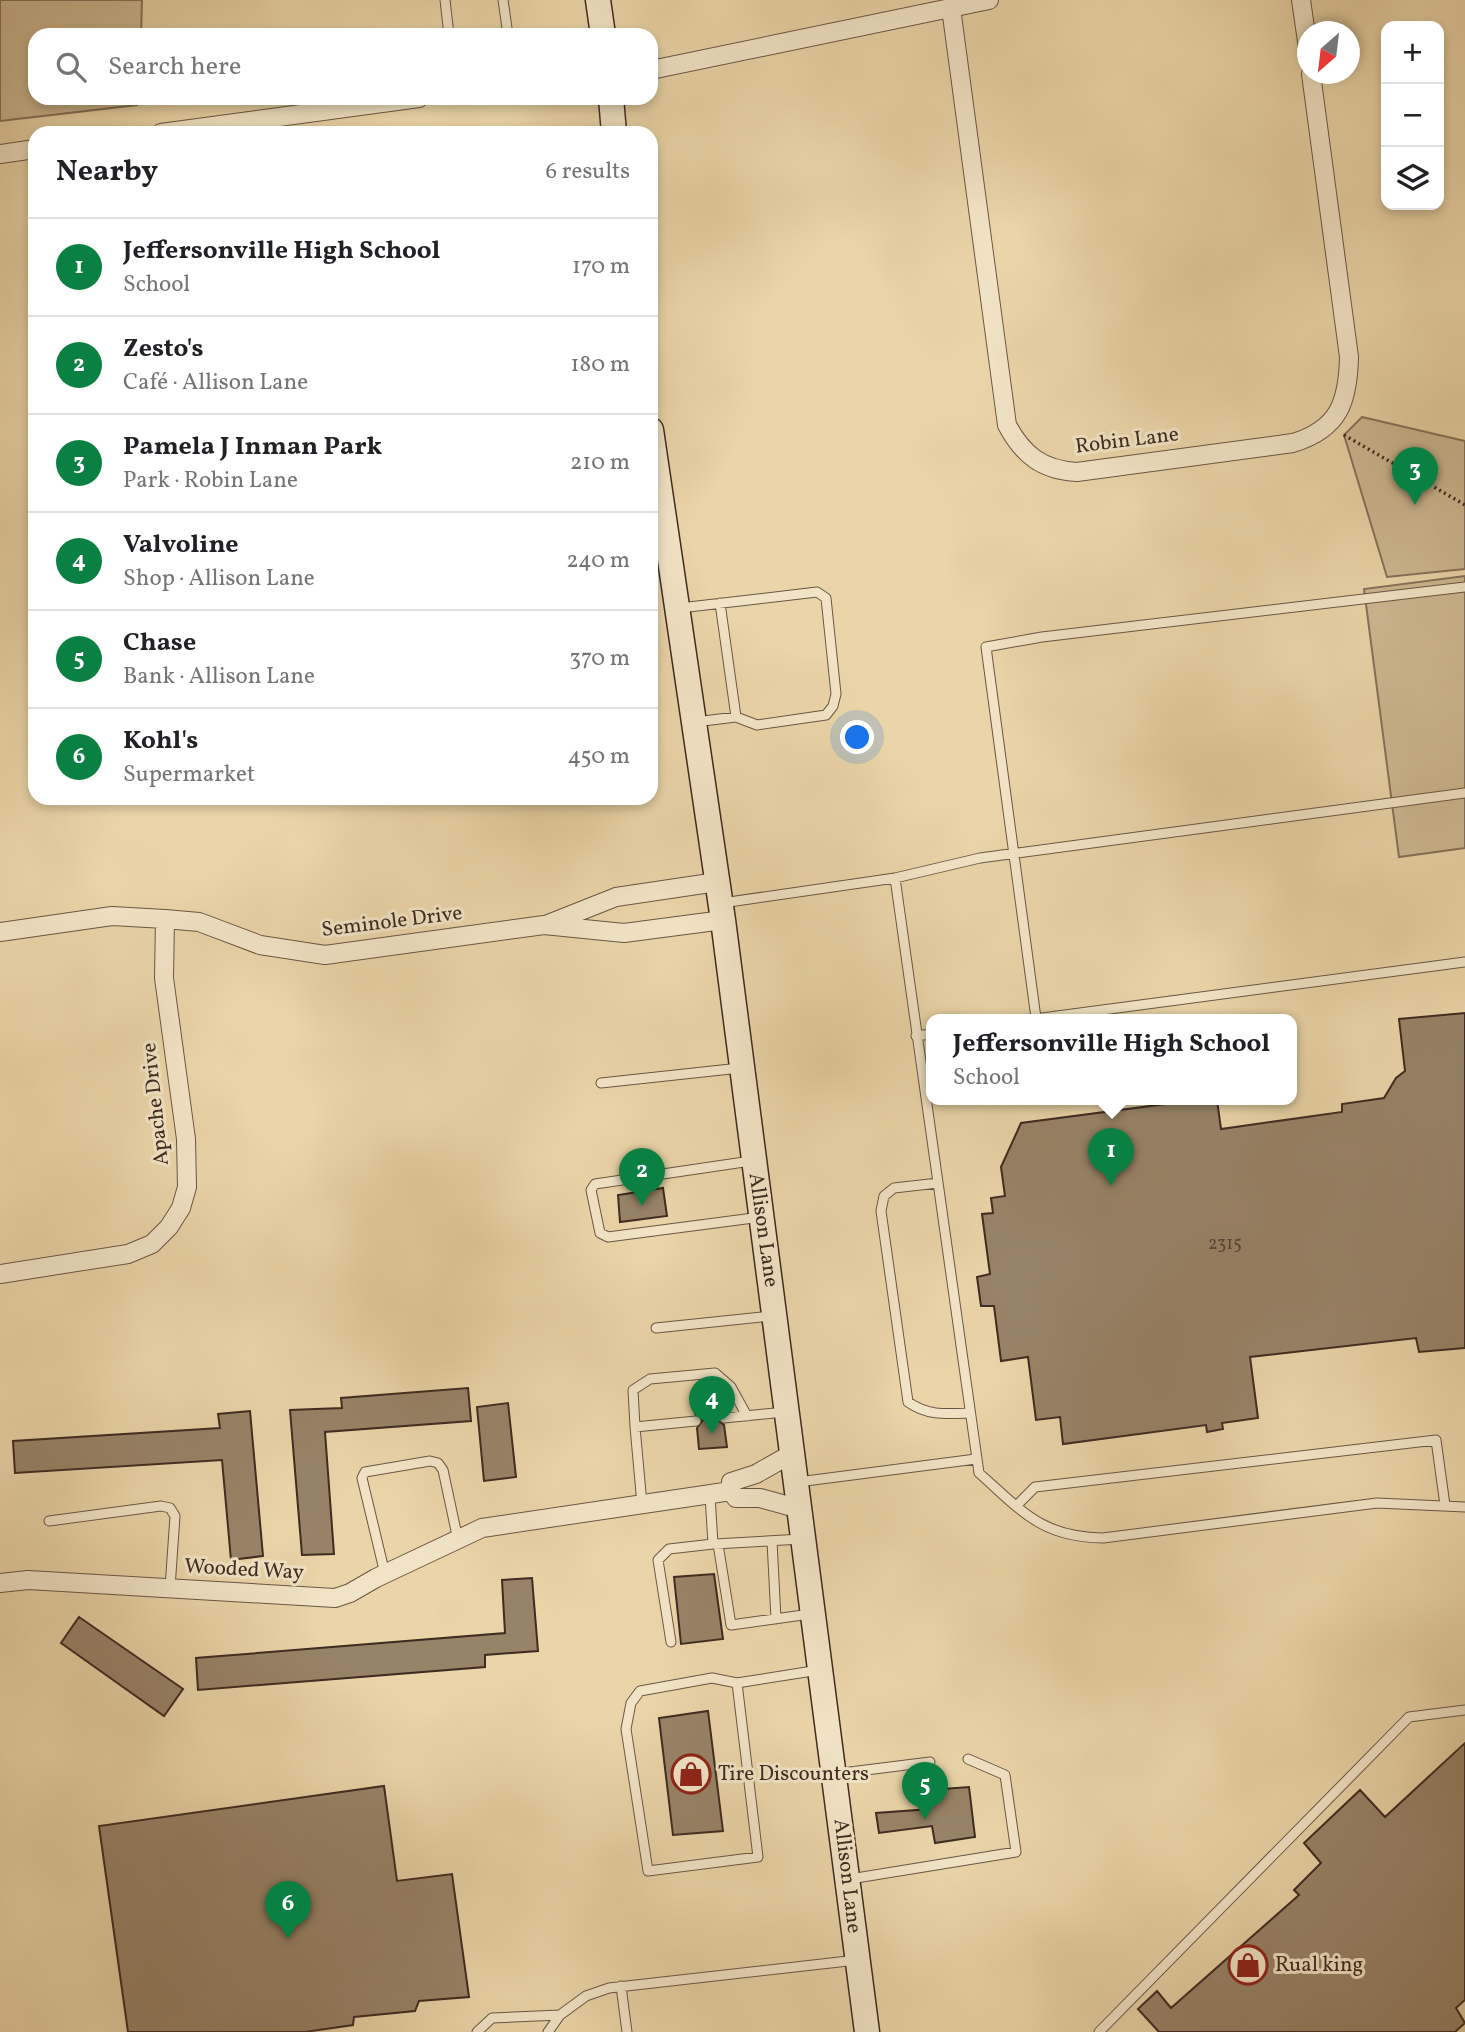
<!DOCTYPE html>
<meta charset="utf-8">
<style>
:root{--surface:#fff;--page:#f6f6f6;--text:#202124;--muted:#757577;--line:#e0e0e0;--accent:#0b8043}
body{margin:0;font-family:Vollkorn,serif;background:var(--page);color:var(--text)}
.controls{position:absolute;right:21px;top:21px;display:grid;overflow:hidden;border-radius:14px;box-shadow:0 4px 10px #0003}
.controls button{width:63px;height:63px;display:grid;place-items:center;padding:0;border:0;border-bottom:2px solid var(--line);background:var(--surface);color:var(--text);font:35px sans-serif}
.compass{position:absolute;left:1297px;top:21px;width:63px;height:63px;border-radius:50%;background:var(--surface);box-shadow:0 4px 10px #0003;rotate:208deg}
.you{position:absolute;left:858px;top:738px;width:24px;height:24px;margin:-18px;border:5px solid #fff;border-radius:50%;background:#1a73e8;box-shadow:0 0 0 10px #1a73e833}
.badge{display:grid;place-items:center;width:46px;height:46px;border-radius:50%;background:var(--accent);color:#fff;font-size:23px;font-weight:700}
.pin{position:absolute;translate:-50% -58px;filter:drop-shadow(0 2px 4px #0008)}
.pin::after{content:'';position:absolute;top:37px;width:24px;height:21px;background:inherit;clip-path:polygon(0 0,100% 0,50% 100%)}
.popup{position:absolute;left:926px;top:1014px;width:371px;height:91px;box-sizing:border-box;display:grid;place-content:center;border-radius:14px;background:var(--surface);filter:drop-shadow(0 2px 5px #0005);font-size:23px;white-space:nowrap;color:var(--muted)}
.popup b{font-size:26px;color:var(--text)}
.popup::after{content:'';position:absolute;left:50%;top:100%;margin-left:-14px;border:14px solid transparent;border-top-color:var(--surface)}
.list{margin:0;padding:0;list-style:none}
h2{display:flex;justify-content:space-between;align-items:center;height:91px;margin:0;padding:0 28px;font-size:30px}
h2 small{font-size:23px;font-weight:400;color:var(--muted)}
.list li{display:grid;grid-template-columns:46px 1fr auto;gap:21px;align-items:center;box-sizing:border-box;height:98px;padding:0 28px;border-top:2px solid var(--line)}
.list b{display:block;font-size:26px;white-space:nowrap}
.list p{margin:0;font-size:23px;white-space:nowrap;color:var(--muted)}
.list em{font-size:23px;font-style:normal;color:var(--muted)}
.icon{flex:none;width:38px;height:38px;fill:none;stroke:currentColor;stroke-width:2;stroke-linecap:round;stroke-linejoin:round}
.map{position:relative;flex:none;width:1465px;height:2032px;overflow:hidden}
.search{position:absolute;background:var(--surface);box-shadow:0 4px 10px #0003;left:28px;top:28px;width:630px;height:77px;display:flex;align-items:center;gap:18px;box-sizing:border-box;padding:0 24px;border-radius:21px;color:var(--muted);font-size:26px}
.panel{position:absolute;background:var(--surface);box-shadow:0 4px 10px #0003;left:28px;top:126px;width:630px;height:679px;border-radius:21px}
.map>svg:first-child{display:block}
.green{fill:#cdb891;stroke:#86725a;stroke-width:2}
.building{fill:#978368;stroke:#3e2b22;stroke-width:2}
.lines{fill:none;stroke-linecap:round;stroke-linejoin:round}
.service-casing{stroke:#695644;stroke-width:11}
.minor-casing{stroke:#695644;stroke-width:20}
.secondary-casing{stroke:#3e2b22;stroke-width:27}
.path{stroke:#3e2b22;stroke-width:3.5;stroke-dasharray:2 3.5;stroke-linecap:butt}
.service{stroke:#f1e4c6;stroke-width:9}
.minor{stroke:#f1e4c6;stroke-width:18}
.secondary{stroke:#f1e4c6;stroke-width:24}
.labels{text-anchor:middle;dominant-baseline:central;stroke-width:6;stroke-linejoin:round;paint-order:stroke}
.number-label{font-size:18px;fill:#544134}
.street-label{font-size:21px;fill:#3e2b22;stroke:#f1e4c6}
.poi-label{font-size:21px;fill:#3e2b22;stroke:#f1e4c6;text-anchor:start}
</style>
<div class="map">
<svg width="1465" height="2032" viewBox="0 0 1465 2032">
<rect width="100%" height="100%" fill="#ead5a8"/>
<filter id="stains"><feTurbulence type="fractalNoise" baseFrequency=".00286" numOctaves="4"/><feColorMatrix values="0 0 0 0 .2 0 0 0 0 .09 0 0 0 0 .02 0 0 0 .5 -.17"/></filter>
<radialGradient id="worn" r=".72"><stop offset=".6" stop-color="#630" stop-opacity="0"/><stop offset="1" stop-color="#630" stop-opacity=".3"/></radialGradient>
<path class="green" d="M0,0H142L141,35H35V98H137V105L0,121Z
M1362,417L1465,441V569L1387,577L1344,435Z
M1465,576V848L1399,857L1364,589Z"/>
<path class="building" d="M1465,1013V1348L1419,1352L1416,1338L1250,1357L1258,1418L1222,1423L1223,1429L1207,1432L1206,1425L1063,1444L1060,1417L1036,1420L1028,1357L1001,1361L994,1306H981L977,1277L990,1274L982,1214L993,1213L991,1198L1005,1196L1001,1167L1021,1123L1165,1104V1100H1217L1221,1129L1342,1112V1104L1384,1098L1396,1078L1405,1071L1399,1019Z
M663,1188L667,1216L620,1222L618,1195Z
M468,1388L471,1421L325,1432L334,1554L302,1555L290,1410L342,1408L341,1398Z
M721,1400L723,1411L717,1419L724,1425L727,1447L699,1449L697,1428L703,1420L695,1414L694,1405Z
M508,1403L516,1477L484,1481L477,1407Z
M250,1411L263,1556L231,1560L222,1460L15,1473L13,1441L220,1428L218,1414Z
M714,1574L723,1639L681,1644L674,1577Z
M532,1578L538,1651L485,1655V1667L198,1690L196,1658L505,1633L502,1580Z
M79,1617L183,1689L164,1716L61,1643Z
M708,1711L723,1831L673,1835L659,1718Z
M1465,1743V2000L1456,2008L1465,2023L1455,2032H1159L1138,2009L1157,1991L1171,2008L1299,1895L1294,1890L1321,1863L1304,1843L1360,1790L1385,1817Z
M384,1786L397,1881L452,1874L469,1997L419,2001L415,2011L354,2017L353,2025L305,2032H128L99,1826Z
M969,1787L975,1837L935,1843L932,1826L879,1833L876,1813L930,1809L929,1790Z"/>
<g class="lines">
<g class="service-casing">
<path id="service" d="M445,0L449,35
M503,0L508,35
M720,603L736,717
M680,608L817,592L826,598L836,694L833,706L826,715L757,725L736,717L695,722
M895,878L979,1473C1022,1511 1041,1537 1103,1538L1377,1503L1465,1507
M722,903L895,878L980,858L1465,793
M1036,1018L986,647L1042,637L1465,587
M1027,1020L1465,962
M916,1036L931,1034
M601,1083L740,1068
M751,1161L595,1184L591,1190L600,1233L608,1237L761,1217
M938,1183L894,1188L884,1196L881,1211L908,1402C928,1416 946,1414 970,1413
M656,1328L772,1316
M724,1418L785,1412
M635,1427L633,1390L650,1379L715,1373L731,1387L747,1416
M798,1482L976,1459
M642,1504L635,1427L696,1421
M1016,1506L1035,1487L1436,1440L1445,1505
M49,1521L161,1506L170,1508L175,1516L170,1588
M772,1541L776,1619
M715,1544L802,1539
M718,1544L731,1625L810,1614
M385,1574L362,1478L365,1472L430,1461L438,1463L443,1470L458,1540
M671,1642L658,1560L669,1549L713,1544L710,1495
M737,1683L758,1857L648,1871L626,1729L631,1703L640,1691L712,1678L737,1683L819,1670
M834,1774L930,1762
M850,1879L1016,1852L1005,1775L968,1759
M621,1986L627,2032
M477,2032L492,2018L560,2015L586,1996L609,1988L857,1960
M548,2032L560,2015
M1099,2032L1409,1717L1465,1710"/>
</g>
<g class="minor-casing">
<path id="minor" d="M1301,0L1308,48
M951,8L1007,425C1023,455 1042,470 1077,472L1293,443C1339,429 1348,402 1349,357L1311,74
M651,70L989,0
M161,133L419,98
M0,154L35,149
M548,924L616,897L717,882
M0,932L112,916L165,919L199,922L260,945L325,955L544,925L624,933L723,920
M0,1274L128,1254L152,1244L169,1227L181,1208L187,1187L186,1139L164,978L165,919
M793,1453L756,1474L731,1482V1491L736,1498H760L800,1509
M0,1583L28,1580L335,1598L350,1593L376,1578L482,1528L731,1491"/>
</g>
<g class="secondary-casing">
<path id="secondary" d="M598,0L603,35
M611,98L614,133
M651,430L723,920L867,2032"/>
</g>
<path class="path" d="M1344,435L1465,505"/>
<use href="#service" class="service"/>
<use href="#minor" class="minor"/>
<use href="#secondary" class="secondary"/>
</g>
<defs>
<g id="shop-ring" transform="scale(2.0125)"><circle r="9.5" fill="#f1e4c6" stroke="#8f2418" stroke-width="1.5"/><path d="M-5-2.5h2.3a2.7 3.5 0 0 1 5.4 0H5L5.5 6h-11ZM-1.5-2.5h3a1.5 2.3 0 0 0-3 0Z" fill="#8f2418"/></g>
</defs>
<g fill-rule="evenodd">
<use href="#shop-ring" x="691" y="1774"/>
<use href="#shop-ring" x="1248" y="1965"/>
</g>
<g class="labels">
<g class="number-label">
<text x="1225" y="1244">2315</text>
</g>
<g class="street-label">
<text transform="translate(1127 441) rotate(-7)">Robin Lane</text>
<text transform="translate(392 922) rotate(-7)">Seminole Drive</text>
<text transform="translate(156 1104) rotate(-96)">Apache Drive</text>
<text transform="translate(763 1230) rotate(82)">Allison Lane</text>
<text transform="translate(244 1570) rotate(3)">Wooded Way</text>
<text transform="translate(847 1876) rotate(83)">Allison Lane</text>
</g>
<g class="poi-label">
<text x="718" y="1774">Tire Discounters</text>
<text x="1275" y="1965">Rual king</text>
</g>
</g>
<rect width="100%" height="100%" filter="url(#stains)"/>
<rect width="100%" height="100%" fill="url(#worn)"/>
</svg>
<div class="controls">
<button>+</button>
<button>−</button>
<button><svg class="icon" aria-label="layers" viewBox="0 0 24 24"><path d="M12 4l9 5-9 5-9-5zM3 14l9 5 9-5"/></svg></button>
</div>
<svg class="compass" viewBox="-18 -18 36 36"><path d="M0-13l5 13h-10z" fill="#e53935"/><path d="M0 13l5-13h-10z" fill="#757577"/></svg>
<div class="you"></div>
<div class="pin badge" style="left:1111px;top:1186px">1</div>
<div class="popup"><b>Jeffersonville High School</b>School</div>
<div class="pin badge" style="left:642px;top:1206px">2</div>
<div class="pin badge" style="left:1415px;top:505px">3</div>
<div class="pin badge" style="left:712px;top:1434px">4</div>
<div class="pin badge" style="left:925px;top:1820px">5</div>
<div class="pin badge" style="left:288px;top:1939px">6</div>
<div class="search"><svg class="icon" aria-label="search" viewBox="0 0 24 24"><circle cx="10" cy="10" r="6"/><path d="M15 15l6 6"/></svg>Search here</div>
<section class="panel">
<h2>Nearby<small>6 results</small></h2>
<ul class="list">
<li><span class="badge">1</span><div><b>Jeffersonville High School</b><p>School</p></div><em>170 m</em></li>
<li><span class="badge">2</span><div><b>Zesto's</b><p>Café · Allison Lane</p></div><em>180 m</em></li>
<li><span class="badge">3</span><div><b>Pamela J Inman Park</b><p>Park · Robin Lane</p></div><em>210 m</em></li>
<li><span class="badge">4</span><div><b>Valvoline</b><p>Shop · Allison Lane</p></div><em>240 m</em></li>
<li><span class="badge">5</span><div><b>Chase</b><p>Bank · Allison Lane</p></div><em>370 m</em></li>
<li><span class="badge">6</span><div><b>Kohl's</b><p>Supermarket</p></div><em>450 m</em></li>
</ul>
</section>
</div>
